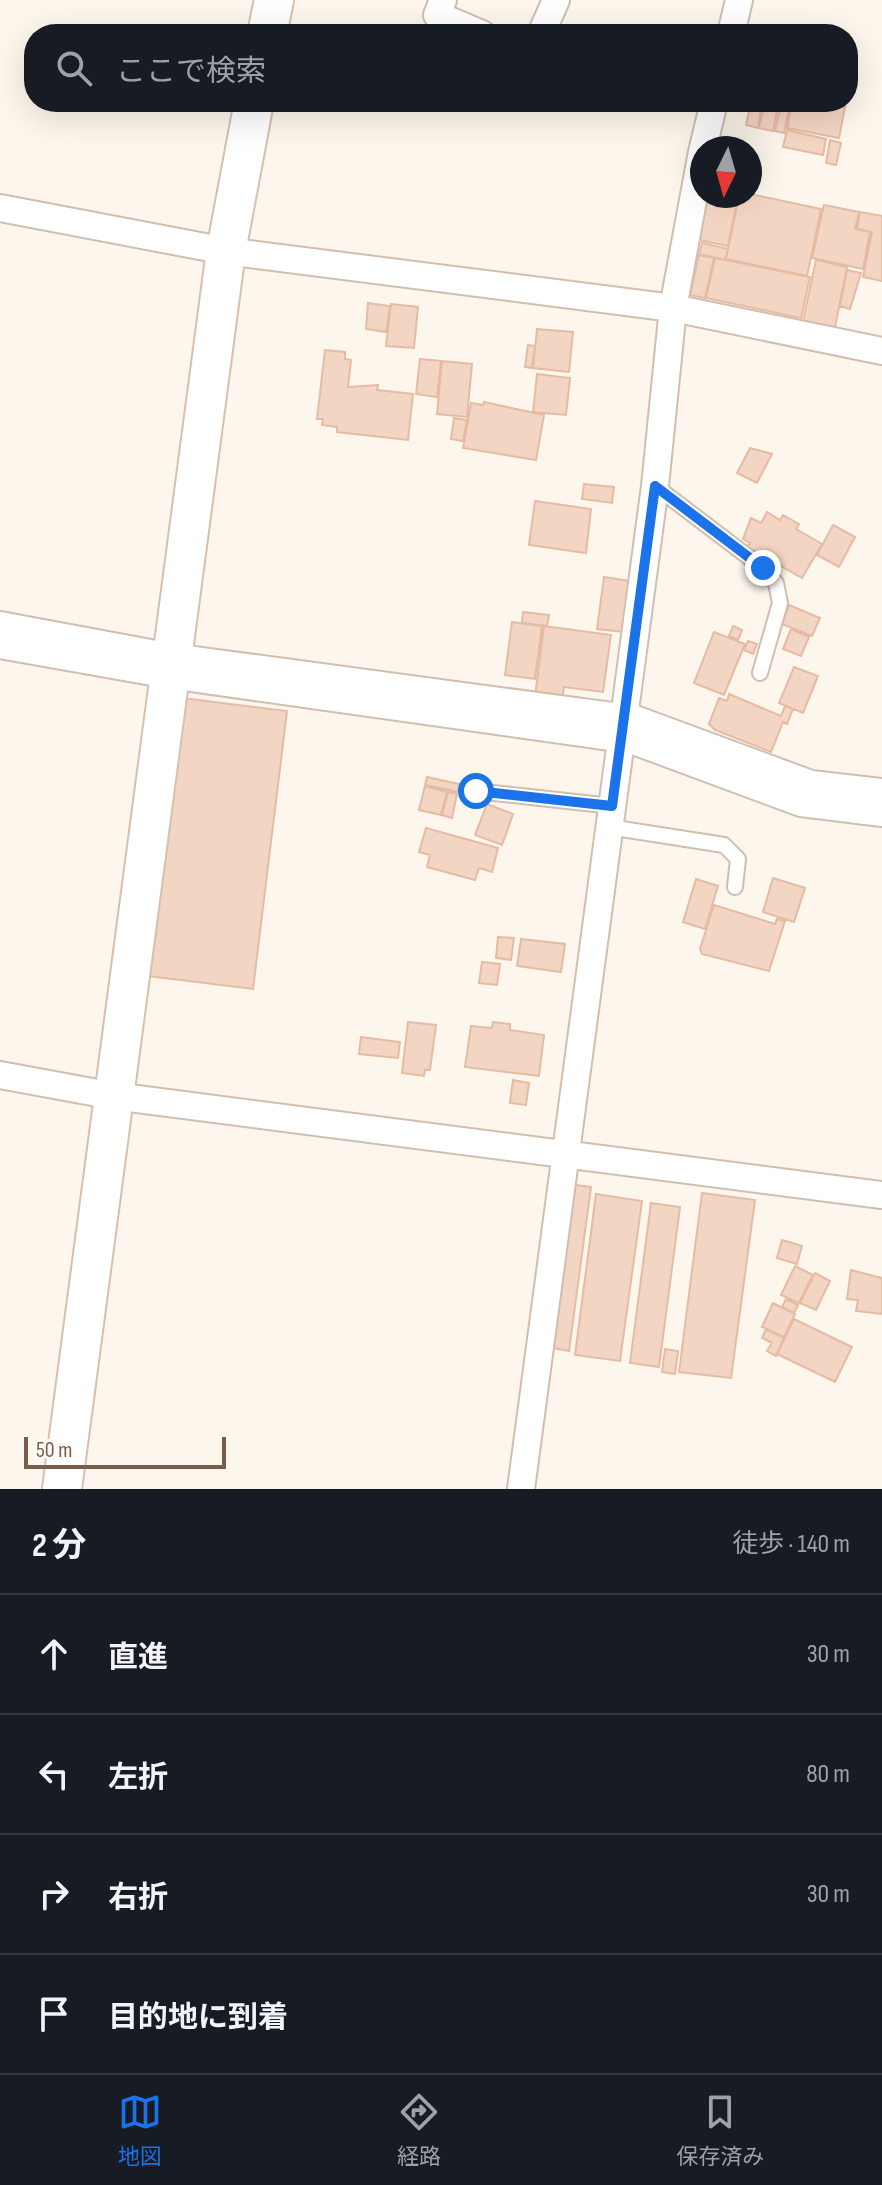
<!DOCTYPE html>
<html lang="ja">
<meta charset="utf-8">
<style>
:root{--surface:#171b24;--page:#20242c;--text:#f1f3f6;--muted:#9ea1a6;--line:#363941;--accent:#1a73e8}
body{margin:0;font-family:"Sofia Sans Condensed","Noto Sans JP",sans-serif;background:var(--page);color:var(--text)}
.compass{position:absolute;left:690px;top:136px;width:72px;height:72px;border-radius:50%;background:var(--surface);box-shadow:0 8px 32px #0002;rotate:185deg}
.scale{position:absolute;left:24px;bottom:20px;width:202px;box-sizing:border-box;padding-left:8px;border:4px solid #7a5c4d;border-top:0;font-size:22px;line-height:28px;white-space:nowrap;color:#7a5c4d;-webkit-text-stroke:6px #fffaf3;paint-order:stroke}
.stop{position:absolute;width:24px;height:24px;margin:-18px;border:6px solid #1a73e8;border-radius:50%;background:#fff}
.stop.end{background:#1a73e8;border-color:#fff;box-shadow:0 2px 8px #0008}
.list{margin:0;padding:0;list-style:none}
h2{display:flex;justify-content:space-between;align-items:center;height:104px;margin:0;padding:0 32px;font-size:34px}
h2 small{font-size:26px;font-weight:400;color:var(--muted)}
.list li{display:grid;grid-template-columns:52px 1fr auto;gap:24px;align-items:center;box-sizing:border-box;height:120px;padding:0 32px;border-top:2px solid var(--line)}
.list b{display:block;font-size:30px;white-space:nowrap}
.list em{font-size:26px;font-style:normal;color:var(--muted)}
.icon{flex:none;width:44px;height:44px;fill:none;stroke:currentColor;stroke-width:2;stroke-linecap:round;stroke-linejoin:round}
.map{position:relative;flex:none;width:882px;height:1489px;overflow:hidden}
.search{position:absolute;background:var(--surface);box-shadow:0 8px 32px #0002;left:24px;right:24px;top:24px;height:88px;display:flex;align-items:center;gap:20px;box-sizing:border-box;padding:0 28px;border-radius:32px;color:var(--muted);font-size:30px}
.sheet{height:584px;background:var(--surface)}
nav{display:flex;justify-content:space-around;align-items:center;box-sizing:border-box;height:112px;border-top:2px solid var(--line);background:var(--surface);font-size:22px;color:var(--muted)}
nav a{display:grid;justify-items:center;gap:4px}
nav .on{color:var(--accent)}
.map>svg:first-child{display:block}
.building{fill:#f3d5c3;stroke:#e6bba3;stroke-width:2}
.lines{fill:none;stroke-linecap:round;stroke-linejoin:round}
.lane-casing{stroke:#d1beb0;stroke-width:18}
.street-casing{stroke:#d1beb0;stroke-width:30}
.secondary-casing{stroke:#d6c0b0;stroke-width:42}
.lane{stroke:#fff;stroke-width:14}
.street{stroke:#fff;stroke-width:26}
.secondary{stroke:#fff;stroke-width:38}
.route{stroke:#1a73e8;stroke-width:10}
</style>
<div class="map">
<svg width="882" height="1489" viewBox="0 0 882 1489">
<rect width="100%" height="100%" fill="#fdf6ec"/>
<path class="building" d="M751,102L762,104L758,128L746,125Z
M784,102H846L839,138L787,128L791,107L783,106Z
M765,103L778,106L773,131L759,128Z
M780,108L789,110L784,133L775,131Z
M787,130L826,139L823,155L783,147Z
M830,140L841,143L836,165L826,163Z
M750,194L821,209L807,276L726,259L739,196Z
M714,196H738L728,246L694,239L702,200L713,203Z
M824,205L859,212L855,229L870,232L863,269L812,258Z
M860,212L882,216V281L863,277L872,232L857,229Z
M702,243L728,249L725,260L699,254Z
M699,255L714,258L705,298L690,295Z
M715,258L810,277L801,318L706,298Z
M816,260L847,267L835,327L803,321Z
M847,270L861,273L850,309L840,306Z
M368,303L390,306L386,332L366,329Z
M391,304L418,307L414,348L386,346Z
M537,329L573,332L569,372L533,368Z
M528,345L535,346L532,368L525,367Z
M325,350L345,352V359L351,360L348,387L378,385L377,390L413,394L408,440L337,432V427L322,425L323,419H317Z
M420,359L441,361L437,397L416,394Z
M442,361L472,364L467,417L437,414Z
M537,374L570,378L566,415L533,412Z
M484,402L544,415L536,460L463,448L471,403L483,405Z
M454,418L467,420L463,441L451,439Z
M750,448L772,454L757,483L737,473Z
M584,484L614,487L612,503L582,499Z
M535,501L591,509L586,553L529,545Z
M767,512L780,520L783,515L799,524L796,529L822,544L802,578L747,547L750,543L743,539L751,518L761,523Z
M833,525L855,537L839,567L817,555Z
M604,577L631,581L624,632L597,629Z
M789,605L820,618L812,636L782,624Z
M523,612L549,615L547,626L522,623Z
M512,622L542,626L535,679L505,675Z
M544,626L611,635L603,692L564,687L562,700L535,696Z
M733,626L742,630L738,640L729,636Z
M791,629L809,637L801,656L783,649Z
M714,632L745,644L724,695L694,683Z
M748,641L757,644L753,654L744,650Z
M794,667L818,676L803,713L779,703Z
M729,694L781,716L785,706L793,709L787,724L783,722L771,752L715,730L709,724L719,698L727,701Z
M182,698L287,711L253,989L147,976Z
M427,777L459,784L458,792L425,785Z
M425,786L447,792L441,815L419,810Z
M448,792L457,794L452,818L442,815Z
M487,804L513,814L502,845L475,835Z
M426,828L498,848L492,872L479,868L475,880L427,867L430,855L419,852Z
M773,878L805,888L794,922L763,912Z
M696,879L718,886L705,929L683,922Z
M714,905L775,924L777,919L785,921L769,971L702,954L700,949Z
M498,937L514,938L511,960L496,958Z
M521,939L565,944L561,972L517,966Z
M482,962L500,964L497,985L479,983Z
M408,1022L436,1025L430,1070H425L424,1076L402,1073Z
M493,1022L510,1024V1030L544,1035L539,1076L465,1067L471,1026L492,1028Z
M361,1037L400,1042L398,1058L359,1054Z
M513,1080L529,1083L526,1105L510,1103Z
M570,1184L591,1187L569,1351L548,1347Z
M702,1193L755,1200L731,1378L679,1372Z
M596,1194L642,1201L620,1361L575,1355Z
M651,1203L680,1207L659,1367L630,1363Z
M782,1240L802,1246L797,1264L777,1258Z
M795,1266L813,1275L799,1303L781,1295Z
M851,1270L882,1278V1314L856,1311L858,1300L847,1299Z
M815,1273L830,1281L816,1310L800,1303Z
M786,1299L798,1305L794,1313L782,1307Z
M773,1303L795,1314L784,1337L762,1327Z
M794,1319L852,1347L835,1382L777,1354Z
M766,1329L784,1338L776,1356L767,1351L772,1343L762,1338Z
M665,1349L678,1351L675,1374L662,1372Z"/>
<g class="lines">
<g class="lane-casing">
<path id="lane" d="M655,486L763,568L776,583L780,603L760,673
M476,791L612,806
M609,827L724,845L738,859L735,887"/>
</g>
<g class="street-casing">
<path id="street" d="M443,0L437,15L482,34
M541,34L556,0
M731,34L739,0
M703,148L714,102
M0,208L226,251L673,308L882,351
M0,625L172,657L635,719L811,784L882,792
M0,645L169,675L631,740L801,803L882,813
M0,1075L114,1096L882,1195
M521,1489L655,486L673,308L702,152"/>
</g>
<g class="secondary-casing">
<path id="secondary" d="M267,34L274,0
M62,1489L226,251L254,102"/>
</g>
<use href="#lane" class="lane"/>
<use href="#street" class="street"/>
<use href="#secondary" class="secondary"/>
</g>
<g class="lines">
<path class="route" d="M476,791L612,806L655,486L763,568"/>
</g>
</svg>
<svg class="compass" viewBox="-18 -18 36 36"><path d="M0-13l5 13h-10z" fill="#e53935"/><path d="M0 13l5-13h-10z" fill="#9ea1a6"/></svg>
<div class="scale">50 m</div>
<div class="stop" style="left:476px;top:791px"></div>
<div class="stop end" style="left:763px;top:568px"></div>
<div class="search"><svg class="icon" aria-label="search" viewBox="0 0 24 24"><circle cx="10" cy="10" r="6"/><path d="M15 15l6 6"/></svg>ここで検索</div>
</div>
<section class="sheet">
<h2>2 分<small>徒歩 · 140 m</small></h2>
<ul class="list">
<li><svg class="icon" aria-label="ahead" viewBox="0 0 24 24"><path d="M12 20V5M6 11l6-6 6 6"/></svg><div><b>直進</b></div><em>30 m</em></li>
<li><svg class="icon" aria-label="left" viewBox="0 0 24 24"><path d="M17 20v-9H6M10 6l-5 5 5 5"/></svg><div><b>左折</b></div><em>80 m</em></li>
<li><svg class="icon" aria-label="right" viewBox="0 0 24 24"><path d="M7 20v-9h11M14 6l5 5-5 5"/></svg><div><b>右折</b></div><em>30 m</em></li>
<li><svg class="icon" aria-label="arrive" viewBox="0 0 24 24"><path d="M6 21V4h12l-3 4 3 4H6"/></svg><div><b>目的地に到着</b></div></li>
</ul>
</section>
<nav>
<a class="on"><svg class="icon" aria-label="map" viewBox="0 0 24 24"><path d="M3 6l6-2 6 2 6-2v14l-6 2-6-2-6 2zM9 4v14M15 6v14"/></svg>地図</a>
<a><svg class="icon" aria-label="directions" viewBox="0 0 24 24"><path d="M12 3l9 9-9 9-9-9zM9 14v-3h6M13 9l2 2-2 2"/></svg>経路</a>
<a><svg class="icon" aria-label="saved" viewBox="0 0 24 24"><path d="M7 4h10v16l-5-4-5 4z"/></svg>保存済み</a>
</nav>
